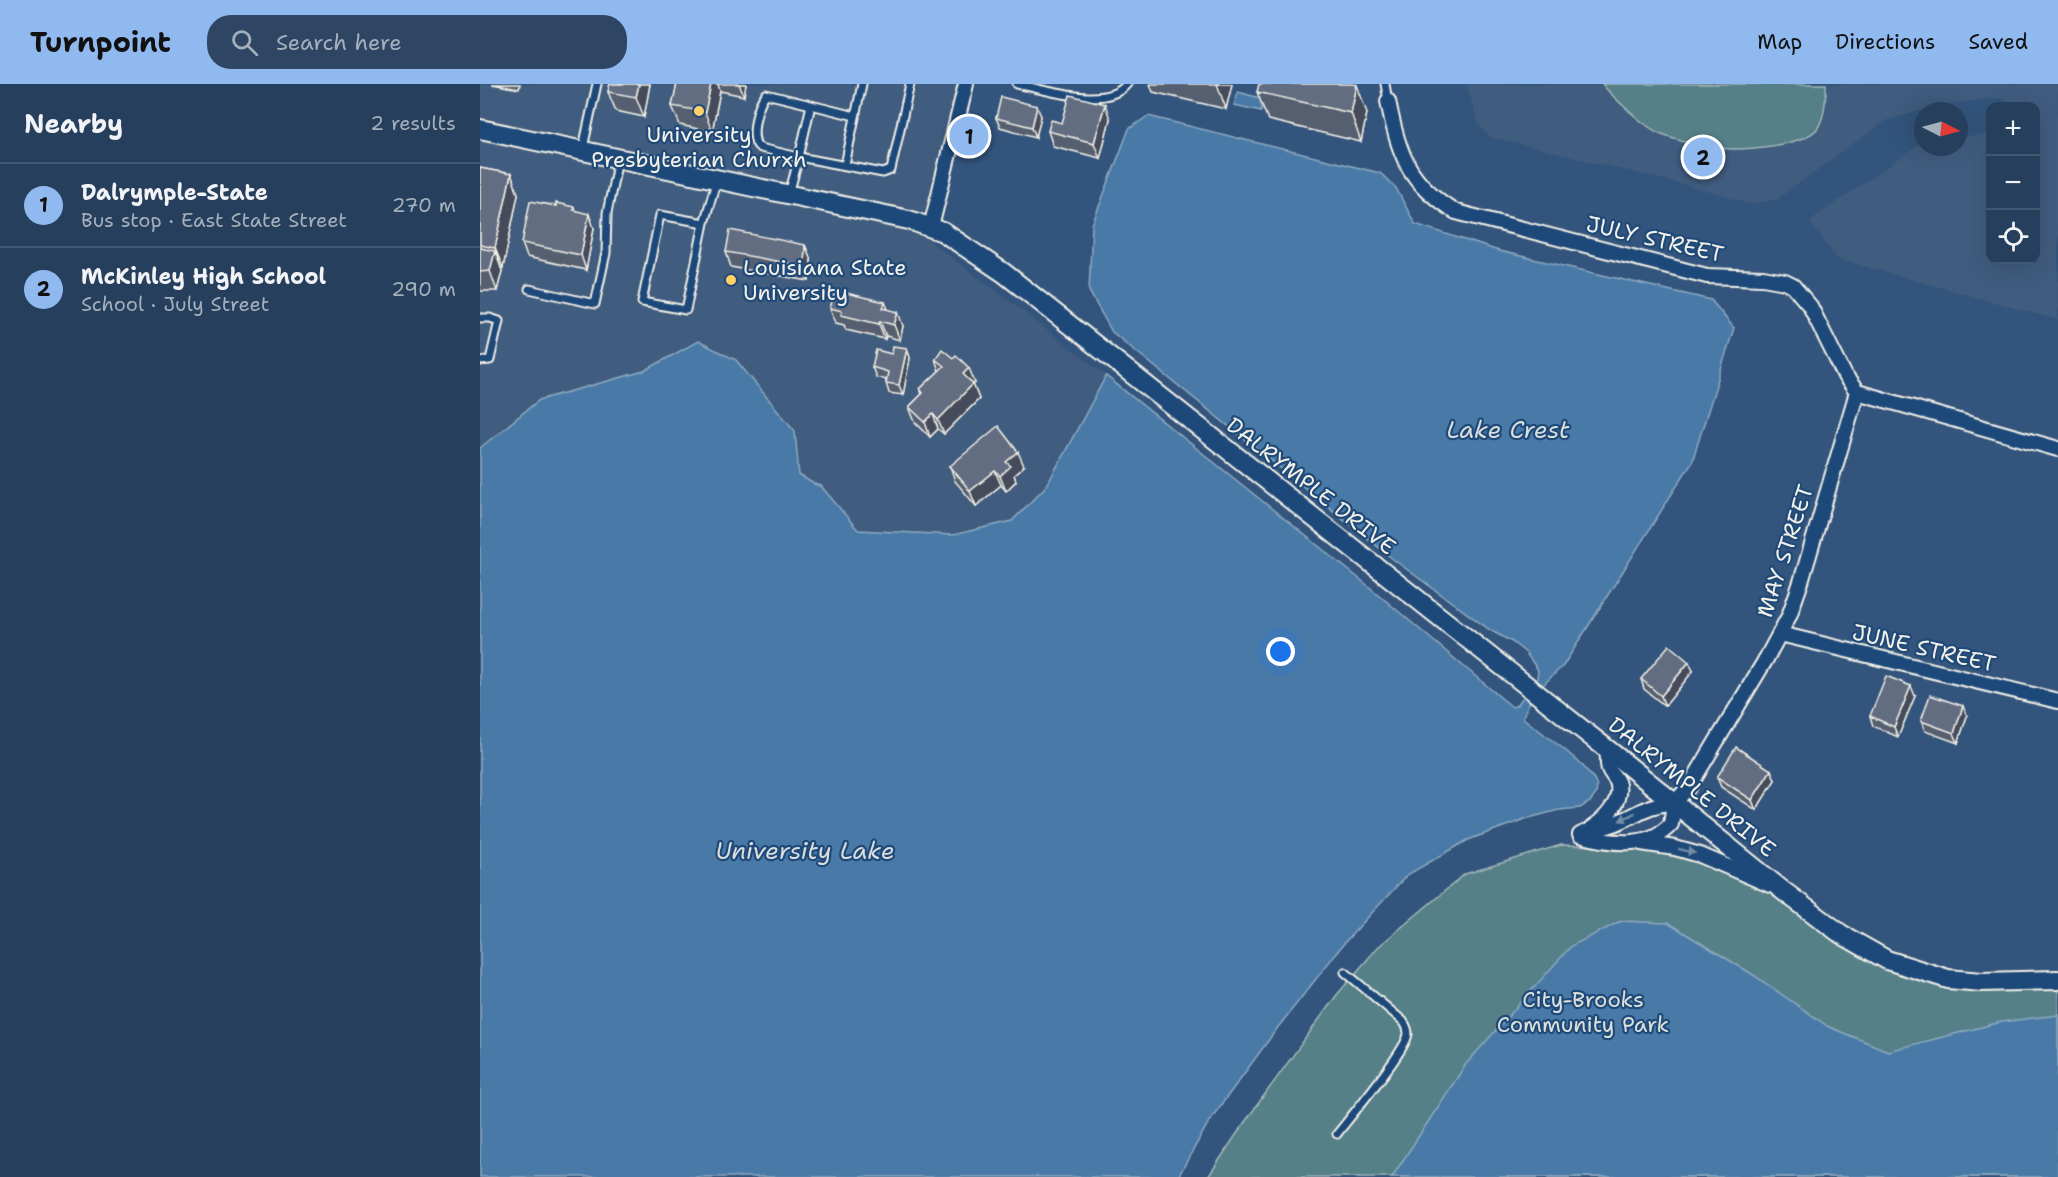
<!DOCTYPE html>
<meta charset="utf-8">
<style>
:root{--surface:#263f5d;--page:#2e4663;--text:#f1f3f6;--muted:#a4afbc;--line:#425872;--accent:#90b9f0}
body{margin:0;font-family:"Shantell Sans",sans-serif;background:var(--page);color:var(--text)}
.controls{position:absolute;right:18px;top:18px;display:grid;overflow:hidden;border-radius:12px;box-shadow:0 6px 24px #0002}
.controls button{width:54px;height:54px;display:grid;place-items:center;padding:0;border:0;border-bottom:2px solid var(--line);background:var(--surface);color:var(--text);font:30px sans-serif}
.compass{position:absolute;left:1434px;top:18px;width:54px;height:54px;border-radius:50%;background:var(--surface);box-shadow:0 6px 24px #0002;rotate:96deg}
.you{position:absolute;left:801px;top:568px;width:21px;height:21px;margin:-15px;border:4px solid #fff;border-radius:50%;background:#1a73e8;box-shadow:0 0 0 9px #1a73e833}
.badge{display:grid;place-items:center;width:39px;height:39px;border-radius:50%;background:var(--accent);color:#111;font-size:20px;font-weight:700}
.pin{position:absolute;translate:-50% -50%;border:3px solid #fff;box-shadow:0 2px 6px #0006}
.list{margin:0;padding:0;list-style:none}
h2{display:flex;justify-content:space-between;align-items:center;height:78px;margin:0;padding:0 24px;font-size:26px}
h2 small{font-size:20px;font-weight:400;color:var(--muted)}
.list li{display:grid;grid-template-columns:39px 1fr auto;gap:18px;align-items:center;box-sizing:border-box;height:84px;padding:0 24px;border-top:2px solid var(--line)}
.list b{display:block;font-size:22px;white-space:nowrap}
.list p{margin:0;font-size:20px;white-space:nowrap;color:var(--muted)}
.list em{font-size:20px;font-style:normal;color:var(--muted)}
.icon{flex:none;width:33px;height:33px;fill:none;stroke:currentColor;stroke-width:2;stroke-linecap:round;stroke-linejoin:round}
.map{position:relative;flex:none;width:1578px;height:1093px;overflow:hidden}
header{display:flex;align-items:center;gap:36px;box-sizing:border-box;height:84px;padding:0 30px;background:var(--accent);color:#111}
header strong{font-size:28px}
nav{display:flex;gap:33px;margin-inline-start:auto;font-size:21px}
.search{width:420px;height:54px;background:var(--page);display:flex;align-items:center;gap:15px;box-sizing:border-box;padding:0 21px;border-radius:24px;color:var(--muted);font-size:22px}
main{display:flex}
aside{flex:1;background:var(--surface)}
.map>svg:first-child{display:block}
.built{fill:#415c7e}
.green{fill:#548088;stroke:#a4b8b8;stroke-width:1.5}
.water{fill:#4a7aa7;stroke:#8eaac1;stroke-width:1.5}
.lines{fill:none;stroke-linecap:round;stroke-linejoin:round}
.service-casing{stroke:#f4f1e8;stroke-width:11}
.minor-casing{stroke:#f4f1e8;stroke-width:18}
.tertiary-casing{stroke:#f4f1e8;stroke-width:22}
.service{stroke:#1f4a7a;stroke-width:7}
.minor{stroke:#1f4a7a;stroke-width:14}
.tertiary{stroke:#1f4a7a;stroke-width:18}
.wall{fill:#545e6f;stroke:#f4f1e8;stroke-width:1.5}
.shaded-wall{fill:#454c5a;stroke:#f4f1e8;stroke-width:1.5}
.building{fill:#626d81;stroke:#f4f1e8;stroke-width:1.5}
.oneway{fill:#748da6}
.poi-dot{fill:#ffd166;stroke:#1f4a7a;stroke-width:2}
.labels{text-anchor:middle;dominant-baseline:central;stroke-width:4.5;stroke-linejoin:round;paint-order:stroke}
.poi-label{font-size:22px;fill:#f4f1e8;stroke:#1f4a7a}
.street-label{font-size:22px;fill:#f4f1e8;stroke:#1f4a7a}
.park-label{font-size:22px;fill:#dce0da;stroke:#1f4a7a}
.water-label{font-size:24px;font-style:italic;fill:#dadfde;stroke:#1f4a7a}
</style>
<header>
<strong>Turnpoint</strong>
<div class="search"><svg class="icon" aria-label="search" viewBox="0 0 24 24"><circle cx="10" cy="10" r="6"/><path d="M15 15l6 6"/></svg>Search here</div>
<nav><a>Map</a><a>Directions</a><a>Saved</a></nav>
</header>
<main>
<aside>
<h2>Nearby<small>2 results</small></h2>
<ul class="list">
<li><span class="badge">1</span><div><b>Dalrymple-State</b><p>Bus stop · East State Street</p></div><em>270 m</em></li>
<li><span class="badge">2</span><div><b>McKinley High School</b><p>School · July Street</p></div><em>290 m</em></li>
</ul>
</aside>
<div class="map">
<svg width="1578" height="1093" viewBox="0 0 1578 1093">
<rect width="100%" height="100%" fill="#33547c"/>
<filter id="ink" filterUnits="userSpaceOnUse"><feTurbulence type="fractalNoise" baseFrequency=".0167" numOctaves="2"/><feDisplacementMap in="SourceGraphic" scale="12" xChannelSelector="R" yChannelSelector="G"/><feConvolveMatrix kernelMatrix="1 2 1 2 8 2 1 2 1" color-interpolation-filters="sRGB"/></filter>
<g filter="url(#ink)">
<path class="built" d="M0,0H478L477,11L450,112L451,158L552,234L626,292L567,401L532,437L473,451L378,446L341,402L334,400L319,391L314,347L218,257L164,287L59,316L0,364Z
M987,0H1578V236L1357,175L1329,137L1439,61H1443V63H1479V54L1510,49V176H1556V22H1531L1522,14L1460,21L1405,37L1296,116L1270,120L1213,103L1009,53L997,38Z"/>
<path class="green" d="M1122,0H1346C1346,13 1345,34 1337,45C1322,62 1261,67 1240,64C1223,62 1198,56 1182,50C1165,44 1134,14 1122,0Z
M1081,761L1195,764L1302,806L1394,869L1454,892L1578,896V1093H728L762,1042L856,912L898,863L985,790Z"/>
<path class="water" d="M758,8L784,15L781,27L754,21Z
M668,32L900,89L916,104L935,140L1019,167L1231,216L1254,244L1212,378L1083,582C1068,596 1048,613 1043,634L1085,666L1102,681L1114,695L1117,702L1116,710L1110,718L1100,724L1079,726L1045,735L988,756L927,791L865,858L799,942L730,1036L698,1093H0V364L59,316L164,287L218,257L256,276L315,347L319,391L334,400L341,402L378,446L473,451L532,437L567,401L626,292L886,500L1032,623L1037,621L1057,595L1058,586L1046,569L1032,558L1010,546L914,476L632,248L609,207L612,141L649,45Z
M1141,837L1188,839L1272,890L1349,943L1408,967L1521,938L1578,931V1093H912L986,980L1091,862Z"/>
<g class="lines">
<g class="service-casing">
<path id="service" d="M537,0C565,6 626,26 647,0
M905,0L908,17
M286,10L331,21L319,73L280,64C268,56 277,20 286,10Z
M331,21L375,32
M103,64L117,0
M365,81L382,0
M309,110L319,73L403,89L411,86L430,0
M224,139L180,131L162,218L206,226L224,139L237,95
M49,205L115,220L126,169L127,129L138,75
M0,234H10L19,237L10,276L0,277
M857,1050C871,1032 926,967 928,950C928,944 926,941 923,937L865,888"/>
</g>
<g class="minor-casing">
<path id="minor" d="M908,17C919,71 928,99 976,128L1227,192L1283,194L1305,198L1313,202L1330,222L1365,292L1377,308L1578,365
M451,143L486,0
M1300,550L1578,617
M1112,744C1125,735 1141,719 1138,701C1137,694 1131,691 1129,685C1127,679 1128,671 1128,666
M1100,751C1129,759 1168,766 1191,740L1194,719L1209,703L1286,575L1309,532L1321,498L1377,308
M1100,751C1110,745 1120,745 1131,741C1157,732 1164,720 1194,719
M1161,759L1195,764L1220,771L1290,801"/>
</g>
<g class="tertiary-casing">
<path id="tertiary" d="M0,45L429,136L463,148L524,189L1146,680L1302,806L1361,850L1407,876L1468,895L1501,898L1578,896"/>
</g>
<use href="#service" class="service"/>
<use href="#minor" class="minor"/>
<use href="#tertiary" class="tertiary"/>
</g>
<path class="wall" d="M12,0H40L39,5Z
M130,0H170L164,33L136,27L128,8Z
M197,0H266L264,12L240,7L232,48L200,41L192,22Z
M670,0H752L746,25L673,8Z
M777,8L887,29L881,58L788,36Z
M561,32L556,53L520,43L516,34Z
M630,35L620,74L573,62L568,47L582,39Z
M0,84L31,90L38,110L23,184L20,183L22,187L17,207H0Z
M94,123L95,127L114,144L106,186L47,173L42,159Z
M325,161L331,176L329,197L251,183L246,168Z
M365,214L405,218L408,225L423,242L420,256L406,252L405,255L366,246L364,241L356,239L350,224Z
M427,264L430,274L423,311L409,309L406,299V296L396,293L392,283L412,270Z
M455,275L495,299L493,300L499,315L464,350L458,345L450,353L435,338L429,323L442,310L440,305L459,287Z
M470,382H544L534,391L536,397L526,407L521,401L496,422L475,397Z
M1213,587L1185,622L1164,605L1161,595Z
M1435,612L1418,653L1393,642L1390,632Z
M1487,632L1478,659L1445,647L1441,637Z
M1237,693L1295,696L1276,726L1241,703Z"/>
<path class="shaded-wall" d="M159,0H170L164,33L156,13Z
M231,0H238L240,7L232,48L225,28Z
M259,0H266L264,12Z
M737,0H752L746,25Z
M877,1L887,29L881,58L871,29Z
M625,20L630,35L620,74L614,59Z
M557,22L561,32L556,53L552,43Z
M31,90L38,110L23,184L15,164Z
M109,130L114,144L106,186L101,171Z
M325,161L331,176L329,197L324,182Z
M15,167L22,187L17,207L10,187Z
M418,228L423,242L420,256L414,241Z
M400,237L406,252L405,255L399,240Z
M427,264L430,274L423,311L419,301Z
M489,284L495,299L488,305L483,290Z
M493,300L499,315L464,350L458,336Z
M453,330L458,345L450,353L445,338Z
M538,368L544,382L534,391L536,397L526,407L520,392L526,378Z
M515,387L521,401L496,422L490,407Z
M1209,578L1213,587L1185,622L1181,612Z
M1431,602L1435,612L1418,653L1414,643Z
M1483,622L1487,632L1478,659L1474,649Z
M1291,686L1295,696L1276,726L1272,716Z"/>
<path class="building" d="M130,0H159L156,13L128,8Z
M197,0H231L225,28L192,22Z
M779,0H873L877,1L871,29L777,8Z
M590,11L625,20L614,59L568,47L571,36L582,39Z
M521,13L557,22L552,43L516,34Z
M0,84L31,90L15,164L0,161Z
M50,117L76,122V119L94,123L93,126L109,130L101,171L42,159Z
M250,146L325,161L324,182L246,168Z
M0,164L15,167L10,187L0,188Z
M366,209L405,218L403,224L418,228L414,241L400,237L399,240L361,231L362,227L350,224L354,211L365,214Z
M413,262L427,264L419,301L406,299L408,288L392,283L396,266L412,270Z
M462,265L473,274L476,271L489,284L483,290L493,300L458,336L453,330L445,338L429,323L443,309L440,305L464,282L455,275Z
M518,342L538,368L526,378L531,382L520,392L515,387L490,407L470,382Z
M1189,561L1209,578L1181,612L1161,595Z
M1406,592L1431,602L1414,643L1390,632Z
M1450,611L1483,622L1474,649L1441,637Z
M1256,663L1291,686L1272,716L1237,693Z"/>
<defs><path id="oneway-solid" d="M-6-.8H1V-3.2L6.5 0L1 3.2V.8H-6Z" transform="scale(1.5)"/></defs>
<g class="oneway">
<use href="#oneway-solid" transform="translate(1147 733) rotate(153)"/>
<use href="#oneway-solid" transform="translate(1207 767) rotate(14)"/>
</g>
</g>
<g class="poi-dot">
<circle cx="219" cy="27" r="6"/>
<circle cx="251" cy="196" r="6"/>
</g>
<g class="labels">
<g class="poi-label">
<text x="219" y="50">University<tspan x="219" dy="25">Presbyterian Churxh</tspan></text>
<text x="263" y="183" text-anchor="start">Louisiana State<tspan x="263" dy="25">University</tspan></text>
</g>
<g class="street-label">
<text transform="translate(1175 155) rotate(13)">JULY STREET</text>
<text transform="translate(831 402) rotate(38)">DALRYMPLE DRIVE</text>
<text transform="translate(1305 467) rotate(-72)">MAY STREET</text>
<text transform="translate(1444 564) rotate(13)">JUNE STREET</text>
<text transform="translate(1212 703) rotate(39)">DALRYMPLE DRIVE</text>
</g>
<g class="park-label">
<text x="1103" y="915">City-Brooks<tspan x="1103" dy="25">Community Park</tspan></text>
</g>
<g class="water-label">
<text x="1028" y="346">Lake Crest</text>
<text x="325" y="767">University Lake</text>
</g>
</g>
</svg>
<div class="controls">
<button>+</button>
<button>−</button>
<button><svg class="icon" aria-label="locate" viewBox="0 0 24 24"><circle cx="12" cy="12" r="6"/><path d="M12 2v4M12 18v4M2 12h4M18 12h4"/></svg></button>
</div>
<svg class="compass" viewBox="-18 -18 36 36"><path d="M0-13l5 13h-10z" fill="#e53935"/><path d="M0 13l5-13h-10z" fill="#a4afbc"/></svg>
<div class="you"></div>
<div class="pin badge" style="left:489px;top:52px">1</div>
<div class="pin badge" style="left:1223px;top:73px">2</div>
</div>
</main>
